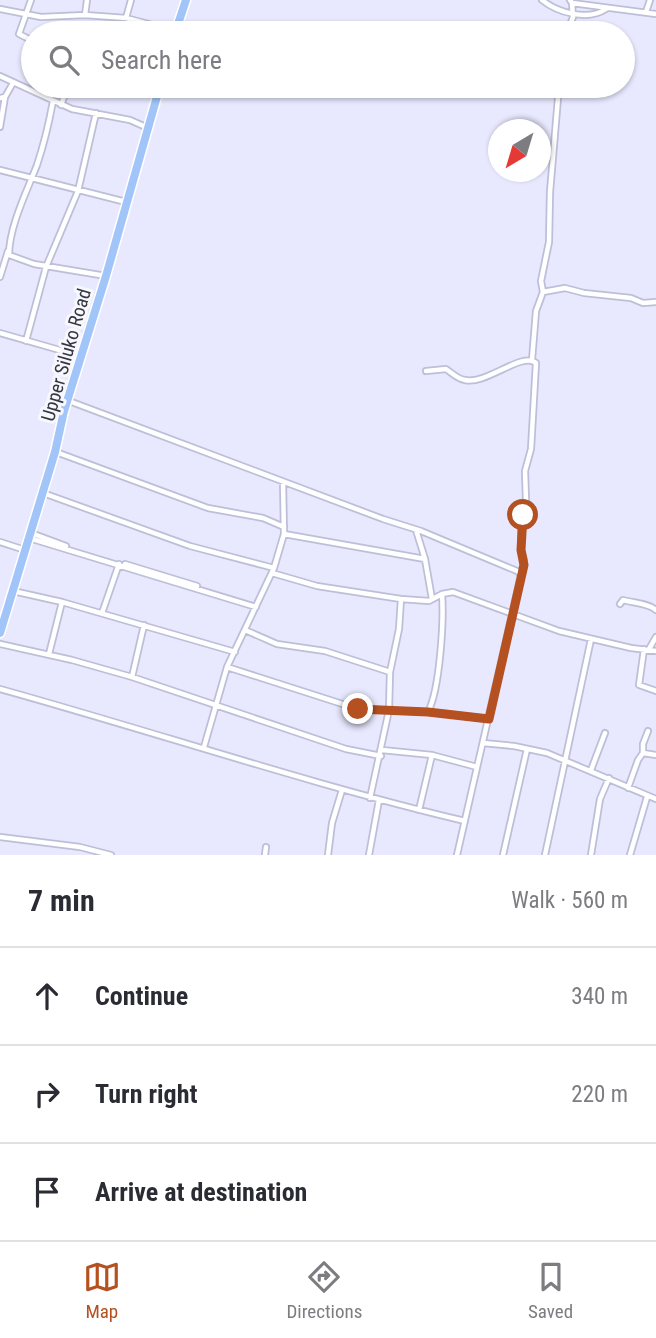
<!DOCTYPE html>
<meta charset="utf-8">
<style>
:root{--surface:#fff;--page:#f7f7f7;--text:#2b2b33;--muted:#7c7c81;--line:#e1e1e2;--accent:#b55021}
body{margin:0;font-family:"Roboto Condensed",sans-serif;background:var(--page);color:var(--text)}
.compass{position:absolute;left:488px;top:119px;width:63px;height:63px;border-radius:50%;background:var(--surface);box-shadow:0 2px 5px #0004;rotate:218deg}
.stop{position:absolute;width:21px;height:21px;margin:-16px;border:5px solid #b55021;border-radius:50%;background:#fff}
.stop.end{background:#b55021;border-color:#fff;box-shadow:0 2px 7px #0008}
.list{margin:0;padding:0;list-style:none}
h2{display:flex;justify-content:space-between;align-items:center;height:91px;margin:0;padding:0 28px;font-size:30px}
h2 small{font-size:23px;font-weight:400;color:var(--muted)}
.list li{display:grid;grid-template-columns:46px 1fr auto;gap:21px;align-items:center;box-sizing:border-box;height:98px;padding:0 28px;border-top:2px solid var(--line)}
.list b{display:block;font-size:26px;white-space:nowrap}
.list em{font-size:23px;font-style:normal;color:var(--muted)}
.icon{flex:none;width:38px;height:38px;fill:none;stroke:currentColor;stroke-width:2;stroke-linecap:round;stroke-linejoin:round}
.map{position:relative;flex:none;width:656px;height:855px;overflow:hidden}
.search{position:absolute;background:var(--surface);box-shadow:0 2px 5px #0004;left:21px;right:21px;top:21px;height:77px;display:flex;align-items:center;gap:18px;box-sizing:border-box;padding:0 24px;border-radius:38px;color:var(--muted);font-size:26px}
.sheet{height:385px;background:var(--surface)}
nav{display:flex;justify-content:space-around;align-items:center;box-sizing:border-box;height:98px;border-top:2px solid var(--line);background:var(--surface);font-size:19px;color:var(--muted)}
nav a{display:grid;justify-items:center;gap:4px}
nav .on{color:var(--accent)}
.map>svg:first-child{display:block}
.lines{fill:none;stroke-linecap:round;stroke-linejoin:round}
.minor-casing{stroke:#bdbfd8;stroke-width:8}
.primary-casing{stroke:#fff;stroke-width:11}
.minor{stroke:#fff;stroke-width:4.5}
.primary{stroke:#a1c5f8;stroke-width:8}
.route{stroke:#b55021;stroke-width:9}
.labels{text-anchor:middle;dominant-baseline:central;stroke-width:6;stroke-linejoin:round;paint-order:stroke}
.street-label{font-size:19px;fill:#353640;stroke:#f7f8fd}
</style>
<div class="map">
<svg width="656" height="855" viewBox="0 0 656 855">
<rect width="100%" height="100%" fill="#e8e9fe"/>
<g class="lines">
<g class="minor-casing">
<path id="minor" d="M31,0L19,34L33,41
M542,0C558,13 588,21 606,9
M570,0L572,3L656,14
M0,9L41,17L85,15L126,18L175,31
M646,12L650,0
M85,15L87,0
M126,18L131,0
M567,33L573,17L572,3
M0,76L72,109L130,120L148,128
M559,86L550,192L549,242L541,281L543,292L565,288L584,293L631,298L643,303L656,302
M0,98L5,97L13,83
M53,101C49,123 44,144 37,165C27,191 9,227 9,255L34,264L106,276
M61,105L68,86
M0,127L5,97
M0,170L126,202
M0,277L8,251
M0,333L70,353L78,365
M26,341L46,267L78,191L96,113
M532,360L536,311L543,292
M426,371L446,369C452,373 457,379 465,380C486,385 523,351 536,363L531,449L525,471L526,501L521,530V550L524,560L521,575
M69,401L383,519L421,531L517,571L521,575L457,855
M56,452L208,508L263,518L284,527
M283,482L284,534L425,559
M43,493L190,546L274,568
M416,530L425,559L432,599
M31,533L66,546
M29,538L256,607
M0,542L25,550
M125,564L197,586
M272,573L317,586L401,599L399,629L390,672L389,710L370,798
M13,591L62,602L235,652
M401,599L429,601L442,594L453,592L559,631L631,648L656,651
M620,604L623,600C633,603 648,603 656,610
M102,613L119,564
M245,630L277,644L325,651L390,672
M0,644L72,660L132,677L346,749L381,756
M644,649L639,685L656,691
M649,649L656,637
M49,654L62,602
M227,667L358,709L428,712C440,689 444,620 442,594
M132,677L144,625
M0,689C155,732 309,784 465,821
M428,712L489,719
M483,743L514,746L547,753L656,799
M204,747L227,667L274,568L284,534
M382,750L432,755L477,767
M643,753V744L648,731
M591,770L605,733
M628,788L638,760L643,753L656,755
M419,810L432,755
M0,837L80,847L111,855
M265,855L266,847
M328,855L332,823L342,790
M369,855L379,800
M503,855L527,749
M545,855L591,639
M591,855L600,799L609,778
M630,855L647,797"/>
</g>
<g class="primary-casing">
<path id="primary" d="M175,33L186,0
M0,633L55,452L64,411L106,276L160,86"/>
</g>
<use href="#minor" class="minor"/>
<use href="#primary" class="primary"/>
</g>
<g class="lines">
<path class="route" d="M358,709L428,712L489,719L524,565L521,550L523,515"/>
</g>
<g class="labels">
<g class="street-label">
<text transform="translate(66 355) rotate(-74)">Upper Siluko Road</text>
</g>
</g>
</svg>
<svg class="compass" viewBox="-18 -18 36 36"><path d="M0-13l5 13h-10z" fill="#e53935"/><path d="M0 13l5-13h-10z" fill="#7c7c81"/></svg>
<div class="stop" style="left:523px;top:515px"></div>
<div class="stop end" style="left:358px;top:709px"></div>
<div class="search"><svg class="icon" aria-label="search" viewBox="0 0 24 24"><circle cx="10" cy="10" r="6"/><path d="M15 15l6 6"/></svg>Search here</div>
</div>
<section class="sheet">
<h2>7 min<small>Walk · 560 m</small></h2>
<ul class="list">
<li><svg class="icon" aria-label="ahead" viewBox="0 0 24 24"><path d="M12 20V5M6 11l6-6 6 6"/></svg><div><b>Continue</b></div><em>340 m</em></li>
<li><svg class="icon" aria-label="right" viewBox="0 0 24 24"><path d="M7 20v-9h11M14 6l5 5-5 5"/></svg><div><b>Turn right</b></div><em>220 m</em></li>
<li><svg class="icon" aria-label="arrive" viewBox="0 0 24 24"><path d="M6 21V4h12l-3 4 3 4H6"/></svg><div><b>Arrive at destination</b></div></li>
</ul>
</section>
<nav>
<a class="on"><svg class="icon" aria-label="map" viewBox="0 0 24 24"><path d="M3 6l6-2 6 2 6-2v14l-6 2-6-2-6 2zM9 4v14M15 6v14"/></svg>Map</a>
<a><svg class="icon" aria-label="directions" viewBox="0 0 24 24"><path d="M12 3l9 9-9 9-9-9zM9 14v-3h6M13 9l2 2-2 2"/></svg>Directions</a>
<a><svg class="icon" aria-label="saved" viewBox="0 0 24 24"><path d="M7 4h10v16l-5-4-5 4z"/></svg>Saved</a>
</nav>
